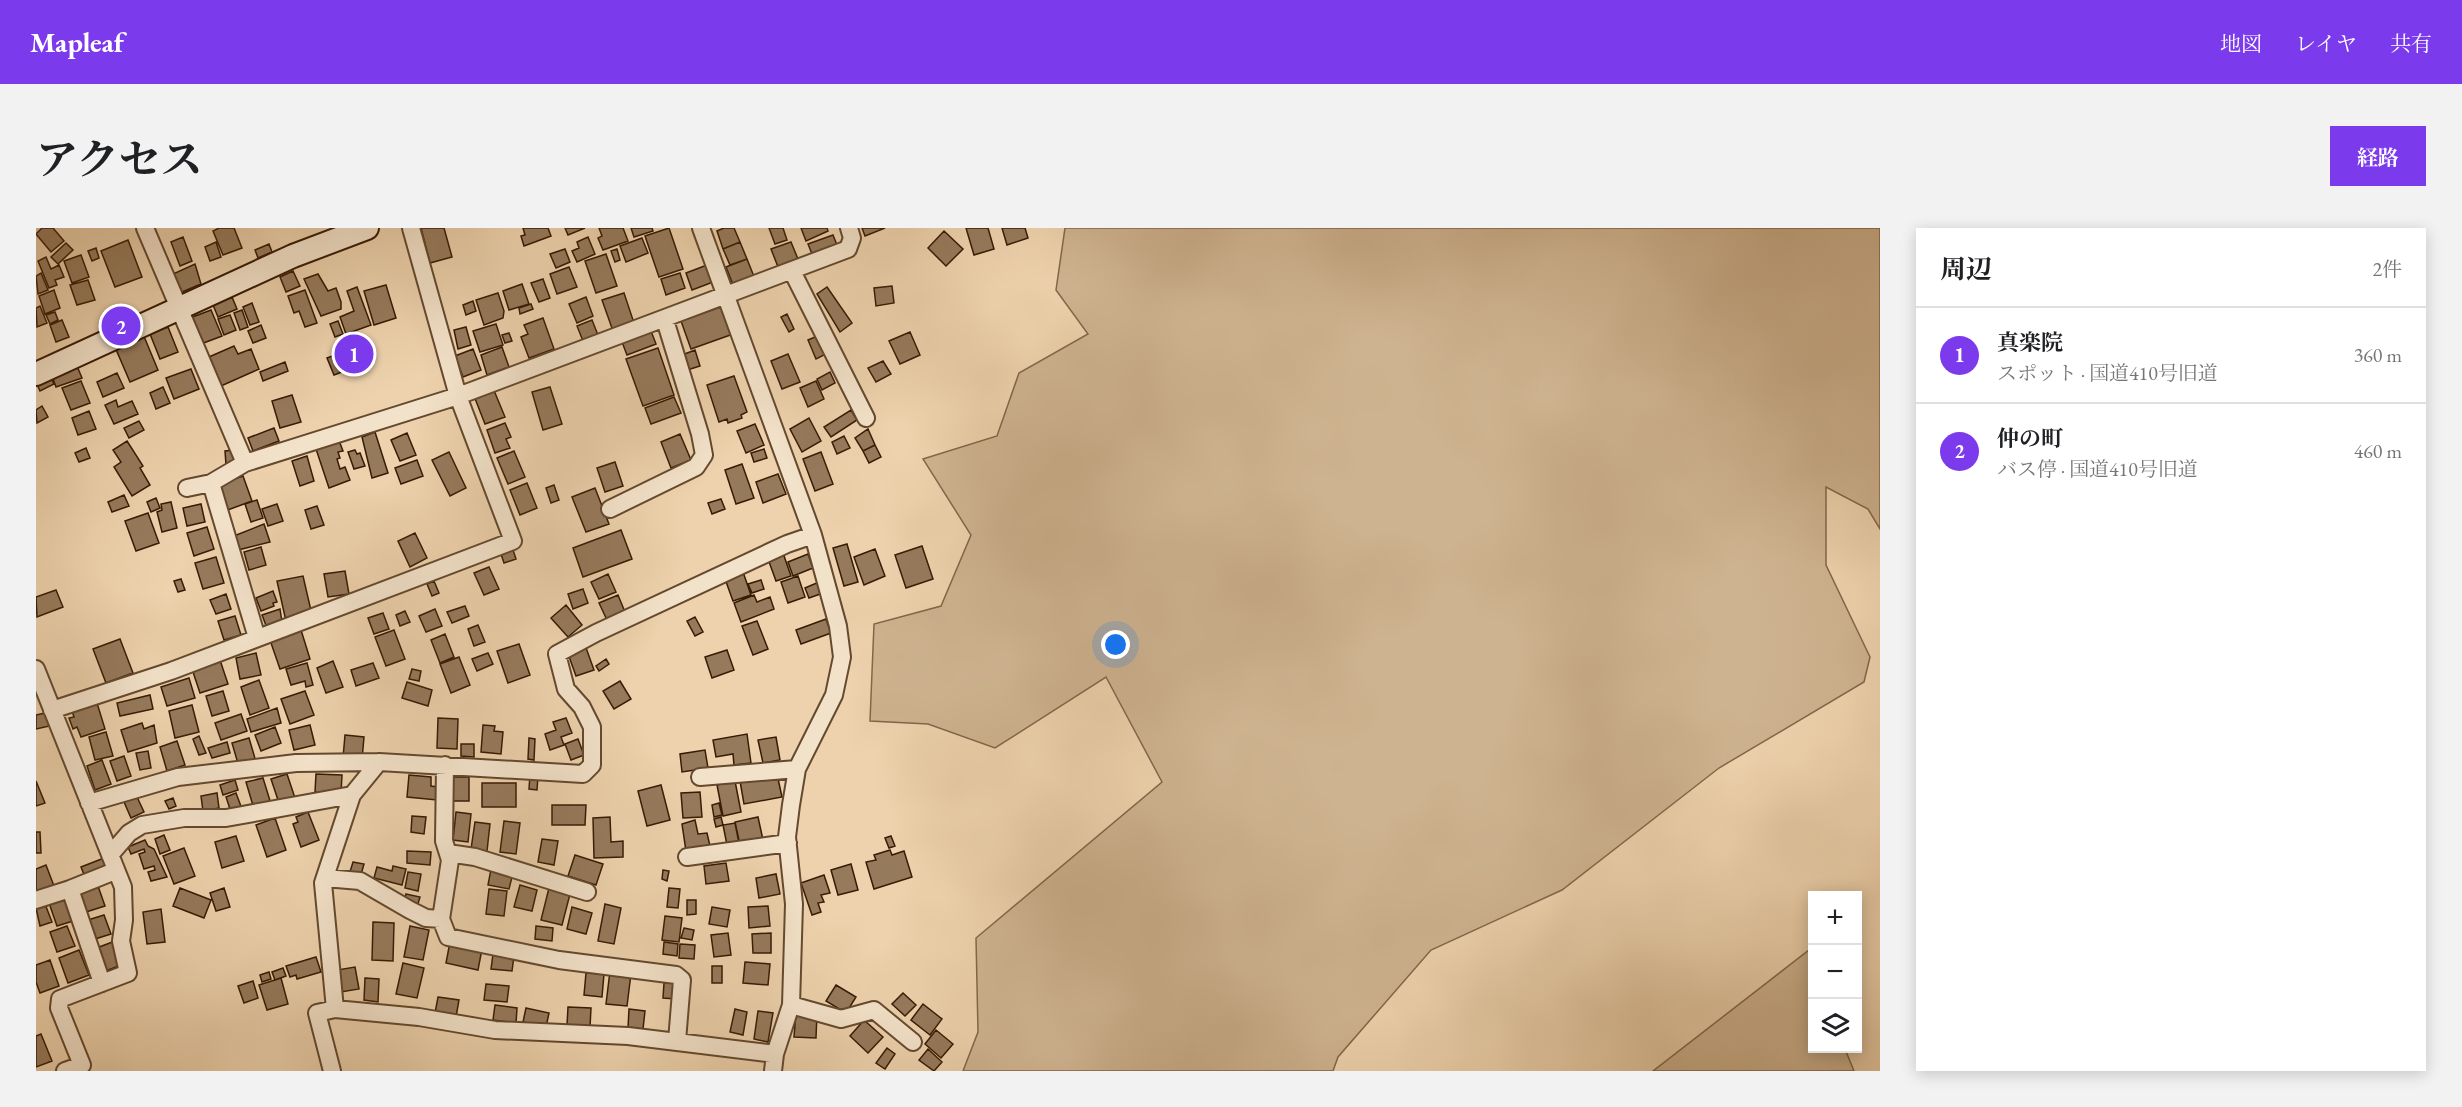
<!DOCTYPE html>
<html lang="ja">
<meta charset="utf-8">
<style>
:root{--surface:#fff;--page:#f2f2f2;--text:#202124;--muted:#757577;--line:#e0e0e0;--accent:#7c3aed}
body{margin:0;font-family:"EB Garamond","Noto Serif JP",serif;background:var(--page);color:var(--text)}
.controls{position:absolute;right:18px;bottom:18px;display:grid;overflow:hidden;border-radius:0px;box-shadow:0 3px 15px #0003}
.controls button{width:54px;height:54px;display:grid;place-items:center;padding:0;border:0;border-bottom:2px solid var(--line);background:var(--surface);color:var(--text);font:30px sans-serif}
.you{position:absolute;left:1080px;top:417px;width:21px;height:21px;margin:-15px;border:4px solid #fff;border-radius:50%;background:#1a73e8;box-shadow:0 0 0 9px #1a73e833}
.badge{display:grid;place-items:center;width:39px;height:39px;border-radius:50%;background:var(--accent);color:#fff;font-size:20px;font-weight:700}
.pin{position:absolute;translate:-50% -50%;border:3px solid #fff;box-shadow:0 2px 6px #0006}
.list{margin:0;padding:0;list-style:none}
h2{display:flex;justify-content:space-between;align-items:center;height:78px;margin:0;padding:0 24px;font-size:26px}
h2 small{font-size:20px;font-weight:400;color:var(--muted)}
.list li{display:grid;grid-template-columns:39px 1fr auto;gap:18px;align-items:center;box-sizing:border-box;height:96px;padding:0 24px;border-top:2px solid var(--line)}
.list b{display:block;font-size:22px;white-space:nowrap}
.list p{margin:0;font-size:20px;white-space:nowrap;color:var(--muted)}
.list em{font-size:20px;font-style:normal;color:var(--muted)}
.icon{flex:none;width:33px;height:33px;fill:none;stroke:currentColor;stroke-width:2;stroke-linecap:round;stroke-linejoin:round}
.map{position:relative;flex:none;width:1844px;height:843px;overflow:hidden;border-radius:0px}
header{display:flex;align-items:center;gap:36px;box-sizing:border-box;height:84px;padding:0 30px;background:var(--accent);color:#fff}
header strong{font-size:28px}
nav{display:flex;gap:33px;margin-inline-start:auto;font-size:21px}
.intro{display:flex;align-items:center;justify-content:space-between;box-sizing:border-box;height:144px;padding:0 36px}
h1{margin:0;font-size:42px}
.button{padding:15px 27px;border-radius:0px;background:var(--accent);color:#fff;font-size:21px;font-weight:700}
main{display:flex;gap:36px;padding:0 36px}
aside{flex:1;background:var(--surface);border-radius:0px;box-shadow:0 3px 15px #0003}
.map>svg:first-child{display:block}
.green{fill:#ceb390;stroke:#82674a;stroke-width:1.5}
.building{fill:#967a5c;stroke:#371b04;stroke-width:1.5}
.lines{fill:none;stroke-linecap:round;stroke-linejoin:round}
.street-casing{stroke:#64492e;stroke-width:20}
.secondary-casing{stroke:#371b04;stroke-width:26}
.street{stroke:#f3e2ca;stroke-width:16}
.secondary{stroke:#f3e2ca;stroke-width:22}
</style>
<header>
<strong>Mapleaf</strong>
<nav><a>地図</a><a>レイヤ</a><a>共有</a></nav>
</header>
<div class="intro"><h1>アクセス</h1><a class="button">経路</a></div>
<main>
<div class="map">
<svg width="1844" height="843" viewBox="0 0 1844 843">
<rect width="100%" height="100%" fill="#edd2ad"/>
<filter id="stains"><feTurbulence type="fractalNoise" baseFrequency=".00333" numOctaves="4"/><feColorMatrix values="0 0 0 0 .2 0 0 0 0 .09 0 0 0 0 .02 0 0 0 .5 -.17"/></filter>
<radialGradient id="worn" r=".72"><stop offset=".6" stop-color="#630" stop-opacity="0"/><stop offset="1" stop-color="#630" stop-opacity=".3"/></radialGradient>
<path class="green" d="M1029,0H1844V301L1832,281L1790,259V337L1834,429L1828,454L1683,540L1526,662L1395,722L1302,829L1297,843H927L942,804L940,710L1126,554L1070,449L959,520L892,496L834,493L838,396L905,378L935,307L887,231L961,208L983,145L1052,106L1020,62Z
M1773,722L1776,732V820L1809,821L1818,843H1617Z"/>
<path class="building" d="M6,0H17L28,13L15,24L0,6Z
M183,0H198L206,20L187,27L177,3Z
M385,0H408L416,29L394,35Z
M487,0H512L515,8L488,18L485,8L489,7Z
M529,0H549L532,7Z
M563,0H587L592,13L567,22L562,10L566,8Z
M595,0H616L617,3L598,9Z
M633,0L647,41L623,49L609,8Z
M688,0H698L704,14L687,21L681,3Z
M733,0H747L751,12L739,16Z
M765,0H791L792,3L770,13Z
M826,0H849L829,8Z
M930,0H952L958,21L938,27Z
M966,0H989L992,10L971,17Z
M908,3L927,21L910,38L892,20Z
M797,7L803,22L778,31L772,16Z
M147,9L156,33L144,38L135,14Z
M552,9L559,26L541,34L536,23L543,20L541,14Z
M606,10L612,25L590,34L584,18Z
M92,12L106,49L79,59L65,23Z
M180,14L185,29L174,33L169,19Z
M704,14L711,31L694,37L687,21Z
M755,14L764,36L744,44L735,21Z
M30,15L37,22L22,36L15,29Z
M233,16L236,24L222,30L219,22Z
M60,20L63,30L56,33L52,23Z
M529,21L534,34L520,40L514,26Z
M581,21L584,32L579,34L575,23Z
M570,26L581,58L560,65L549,33Z
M45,27L53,49L36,55L28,33Z
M10,29L15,41L23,37L28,49L19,52L21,57L13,60L2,33Z
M711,31L719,51L698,59L690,39Z
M159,36L165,56L146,64L137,46Z
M671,37L677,54L656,62L650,45Z
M533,39L541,59L521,66L514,46Z
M257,43L264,58L250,64L244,49Z
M5,45L12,62L2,66L0,48Z
M644,45L649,60L630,67L625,51Z
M282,46L292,63L300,60L305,74V81L285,88L268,51Z
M507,51L514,70L503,74L495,55Z
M52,52L59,72L41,77L34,57Z
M486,56L493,76L473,82L467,63Z
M350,57L360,90L338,97L328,63Z
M856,58L858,75L840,78L838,60Z
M321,59L335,97L310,106L304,89L318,83L311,63Z
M791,59L816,95L804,104L781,66Z
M18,62L24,80L9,86L3,68Z
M269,62L281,95L269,99L263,83L258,85L252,68Z
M462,65L468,83L467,90L448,97L440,72Z
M588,65L598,95L577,103L566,72Z
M196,69L201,81L182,89L177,77Z
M550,69L557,88L541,95L533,76Z
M437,73L440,83L430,87L427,77Z
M216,75L223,94L214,97L207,79Z
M495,76L497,81L484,86L483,80Z
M690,77L700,105L655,121L645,93Z
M4,78L11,95L1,99L0,80Z
M175,82L186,108L165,116L154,90Z
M206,82L212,99L204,102L198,85Z
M19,84L22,92L14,96L10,87Z
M751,86L758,101L753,104L745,89Z
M194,87L200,102L188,107L182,91Z
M507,90L518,121L493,130L485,109L492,106L488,97Z
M26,92L33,109L20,114L14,97Z
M556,92L562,107L547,113L541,98Z
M302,93L307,106L299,109L294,96Z
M460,96L467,117L444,124L437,103Z
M225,97L230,110L217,115L212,103Z
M132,99L142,124L124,131L114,106Z
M430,99L435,117L422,121L418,102Z
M615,103L620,116L591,127L586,114Z
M874,104L884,127L864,136L853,113Z
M473,105L476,113L469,115L466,107Z
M107,106L122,142L94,154L79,119Z
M784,107L792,125L780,131L772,112Z
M314,114L318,122L326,119L330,130L322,134L324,138L314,142L304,118Z
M198,118L202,126L215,121L223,141L185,158L173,129Z
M466,119L473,139L451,147L445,127Z
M622,120L638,167L607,178L590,131Z
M437,121L445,142L427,149L419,128Z
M659,122L664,138L651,142L646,127Z
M305,125L311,142L298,147L291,130Z
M752,126L764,154L746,161L735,133Z
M847,133L855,146L840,154L832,140Z
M249,134L252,143L227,153L224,144Z
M41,138L46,150L20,159L16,148Z
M155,141L163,161L138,171L130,150Z
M794,144L799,155L786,162L781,151Z
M81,145L88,160L67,169L61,154Z
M14,148L18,156L4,163L0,154Z
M698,148L711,184L705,187L706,190L692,195L691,191L683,194L671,157Z
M45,153L54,175L35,182L26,160Z
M780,153L788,171L772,179L764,160Z
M127,159L134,175L120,181L114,165Z
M514,159L526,196L507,202L496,164Z
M457,160L469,189L449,196L438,168Z
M256,167L265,194L244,200L236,173Z
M638,169L645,185L615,196L609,180Z
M80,172L82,179L96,173L102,186L78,196L69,177Z
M6,178L12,189L1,195L0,182Z
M815,182L821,192L795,209L788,199Z
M53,183L60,201L42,207L36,190Z
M773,190L785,213L766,224L754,201Z
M103,193L108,202L93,210L88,200Z
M469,195L475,209L470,211L474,220L459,225L451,202Z
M719,196L728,217L710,225L701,203Z
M238,200L243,213L217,223L212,210Z
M832,201L839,217L827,223L819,210Z
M339,204L352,245L336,250L326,209Z
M371,205L380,227L364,233L355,212Z
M644,206L655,232L635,240L625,214Z
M808,208L814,220L801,226L796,214Z
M302,210L307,223L302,224L304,230L301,231L304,241L309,239L314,252L293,260L279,218Z
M91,213L107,238L104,240L114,257L96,268L78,239L85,234L77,222Z
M839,217L845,229L833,235L827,223Z
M50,220L54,230L43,234L39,225Z
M728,221L731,230L718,234L715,225Z
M198,222L199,236L190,237L189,223Z
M319,222L321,226L324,225L329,238L318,241L312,224Z
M478,223L489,249L472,256L461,230Z
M413,224L430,260L414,268L396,232Z
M785,224L797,256L779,263L767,231Z
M271,228L278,253L264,258L256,233Z
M381,232L387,248L365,256L359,240Z
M579,234L587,258L569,264L561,240Z
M706,236L718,270L700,276L689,242Z
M742,246L750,266L727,275L720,254Z
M207,248L216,273L189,283L179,258Z
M491,255L501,280L484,287L474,262Z
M518,257L523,272L515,275L510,260Z
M559,260L573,296L550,304L536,269Z
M88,267L93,278L76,284L72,274Z
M120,270L124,280L115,284L111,274Z
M685,271L689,281L676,286L672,275Z
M221,272L227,290L215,294L209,276Z
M135,274L141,300L126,304L121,284L126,282L125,276Z
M165,276L169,294L151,298L147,280Z
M241,276L247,293L232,298L226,281Z
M281,278L288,297L275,301L269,282Z
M112,285L123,315L100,323L89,293Z
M228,296L234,314L202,322L198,308Z
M171,299L178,321L158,328L151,305Z
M585,302L596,331L547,349L537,320Z
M379,305L391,330L374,339L362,313Z
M811,316L822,354L808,358L797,320Z
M886,318L897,351L870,360L859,327Z
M225,319L230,337L213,342L208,324Z
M839,321L849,348L828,357L818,329Z
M477,322L480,331L468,335L465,326Z
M747,325L755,348L740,353L732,331Z
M772,326L777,340L757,348L752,334Z
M180,329L188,355L167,361L159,335Z
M453,339L463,361L448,367L438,345Z
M309,343L313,366L292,369L288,346Z
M707,344L715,367L697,373L689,351Z
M572,346L580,364L563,371L555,354Z
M267,348L276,387L250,393L241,353Z
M762,348L769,369L752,375L745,354Z
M145,351L149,362L142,364L138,353Z
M725,352L728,361L716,365L712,356Z
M398,353L403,365L396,368L391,356Z
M783,354L787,365L773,370L769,360Z
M547,361L552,375L537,381L532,366Z
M20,362L27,379L1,389L0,369Z
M237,363L241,374L237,375L238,378L225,383L220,370Z
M190,366L195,381L180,386L174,372Z
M582,367L589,384L571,392L563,375Z
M718,367L721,374L734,369L738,381L705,394L698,375Z
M530,377L546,397L532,409L515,390Z
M429,378L433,388L416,395L411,384Z
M244,381L246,394L231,400L226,387Z
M399,381L406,398L390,404L383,388Z
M369,383L374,394L364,398L360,387Z
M347,385L353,401L338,406L332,390Z
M199,388L205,407L188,412L182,393Z
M659,389L667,404L659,408L651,393Z
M790,391L795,405L765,416L760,402Z
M721,393L732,421L717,427L706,398Z
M442,397L449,414L438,418L432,401Z
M265,402L274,431L244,441L234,412Z
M358,402L369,431L350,438L339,409Z
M409,406L418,429L404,435L395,412Z
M84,411L97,445L70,455L57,421Z
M483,416L494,447L472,455L461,423Z
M549,417L558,442L540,448L531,423Z
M691,422L698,442L676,450L669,429Z
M220,425L225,447L204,451L200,430Z
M452,425L457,436L441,443L436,431Z
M423,429L434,457L415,465L404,436Z
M570,431L573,436L563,443L560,438Z
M184,432L192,456L164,465L156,441Z
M297,433L307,459L290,465L281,440Z
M271,435L277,457L270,459L269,453L255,457L250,441Z
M337,435L343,450L320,458L315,442Z
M376,441L385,443L383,453L373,451Z
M153,450L159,470L131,478L125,459Z
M223,452L233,480L214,487L205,459Z
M584,453L595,471L578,481L567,463Z
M371,454L396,462L392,478L366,470Z
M187,463L193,483L176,488L170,468Z
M269,463L278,487L254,496L245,471Z
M114,467L117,481L84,488L81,475Z
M61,475L69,501L45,509L41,499L37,501L33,490L38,489L36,483Z
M156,477L163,504L139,510L133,483Z
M241,480L245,495L215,504L211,491Z
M14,484L18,497L0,501V487Z
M205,486L211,503L185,512L179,495Z
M402,490L422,491L421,521L401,520Z
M530,490L536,505L525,509L528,517L514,522L509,506L520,502L517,494Z
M106,495L108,501L118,497L121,515L92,524L85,502Z
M274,497L279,517L258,522L253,502Z
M447,497L459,498L458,503L467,504L465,526L445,524Z
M239,499L245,515L225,523L219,507Z
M70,504L77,528L59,532L53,509Z
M711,506L715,535L698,537L697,526L680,529L677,512Z
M309,507L328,509L326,532L307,530Z
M163,508L170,525L163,527L157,511Z
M740,509L744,532L727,535L722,512Z
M213,510L220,534L203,539L196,515Z
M493,510L499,511L498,532L492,531Z
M542,511L548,527L535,532L529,516Z
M141,513L149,537L131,543L124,519Z
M191,514L194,525L176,530L172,520Z
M425,516H438V529L425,528Z
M669,522L672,540L646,544L644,526Z
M112,523L115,540L104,542L100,525Z
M88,528L95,548L81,553L74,533Z
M66,532L75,556L59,562L51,538Z
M251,546L259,570L243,575L235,551Z
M280,546L306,547L305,565L279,564Z
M741,546L746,569L708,576L704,553Z
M373,547L395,549V558L402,559L401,572L371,569Z
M494,547L502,548L501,562L493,561Z
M417,549H433V573H417Z
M227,550L235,576L218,581L210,554Z
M199,552L202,562L187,567L184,557Z
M0,553L9,575L0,578Z
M699,553L705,584L687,588L681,557Z
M446,555H480V579H446Z
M625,557L634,592L611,598L602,563Z
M664,564L666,589L647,590L645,565Z
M181,565L183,580L167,583L165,568Z
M200,565L206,581L195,584L190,569Z
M101,569L108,584L95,590L88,574Z
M137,570L140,578L133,581L129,573Z
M683,575L686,587L678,589L676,577Z
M516,577H550L549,597H516Z
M272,584L283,612L265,619L257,596L262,594L260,589Z
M420,584L435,586L432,614L417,612Z
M376,588L390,589L388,606L375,604Z
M574,589L575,614L587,613V629L558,630L557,590Z
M685,589L687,597L680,599L678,591Z
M722,589L727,612L704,617L699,594Z
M239,590L250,622L231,629L220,597Z
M659,592L662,606L671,605L674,618L650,623L646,596Z
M468,593L484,595L480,626L464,624Z
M439,594L454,596L451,623L435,621Z
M699,595L703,615L691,617L687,597Z
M0,604H4L5,625H0Z
M128,607L134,622L124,626L119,611Z
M200,608L208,633L186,640L179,614Z
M855,608L859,618L853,620L849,610Z
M506,611L522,613L518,637L502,634Z
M109,612L112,618L118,621L131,649L115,653L112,644L119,642L118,638L108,641L103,626L109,624L108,621L95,626L92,619Z
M148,620L159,648L138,656L127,628Z
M854,622L856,627L868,623L876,649L838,661L830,634L840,632L838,627Z
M371,623L395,624L394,637L371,635Z
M539,627L567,636L560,657L532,648Z
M68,630L72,641L49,649L45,639Z
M317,634L328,636L324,650L313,647Z
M690,635L693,653L670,656L668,638Z
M815,636L822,662L802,667L795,642Z
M10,637L18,658L0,665V641Z
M357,638L370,641L366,657L338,650L341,639L356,643Z
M455,641L477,645L473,661L452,657Z
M627,642L633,643L631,653L626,651Z
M372,644L385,646L382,663L369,660Z
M740,646L744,666L723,670L720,650Z
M788,647L794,665L785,667L788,674L782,675L785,684L776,687L765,655Z
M484,657L501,662L496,683L478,679Z
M62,658L69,678L50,684L44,664Z
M144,660L175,672L168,690L137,678Z
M188,660L194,679L180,683L174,665Z
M513,660L534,666L526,697L505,692Z
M633,660L644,661L642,680L631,679Z
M453,661L471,663L468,688L450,686Z
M370,666L384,669L381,679L368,675Z
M29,669L37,693L21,698L13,675Z
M651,672H660V686L651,687Z
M9,676L16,694L4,698L0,680Z
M569,676L585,680L578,716L562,713Z
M732,678L734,698L713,700L712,679Z
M536,679L556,685L550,706L531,701Z
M676,679L694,682L691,699L673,696Z
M125,681L129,714L111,716L107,684Z
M68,687L75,706L59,711L52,692Z
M629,688L646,690L643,714L626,712Z
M337,694L358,695L357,733L336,732Z
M31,698L39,718L21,724L14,704Z
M374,698L393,702L387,732L368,729Z
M500,698L517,700L516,713L499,711Z
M648,700L658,702L656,712L645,710Z
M692,705L695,727L678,729L675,707Z
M735,705V725H717L716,706Z
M79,713L88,736L67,744L58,721Z
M414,714L446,721L442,742L410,735Z
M628,714L642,716L641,728L627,726Z
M644,716L659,717L658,731L643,730Z
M43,722L53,747L32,755L23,730Z
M457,726L478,728L476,743L455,741Z
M280,729L285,744L261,751L260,747L254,749L250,738Z
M14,732L23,758L4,765L0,754V737Z
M709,734L734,736L732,757L707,755Z
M367,735L388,740L381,770L360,766Z
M676,738H686V755H676Z
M319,739L323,761L305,764L301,742Z
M247,740L250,748L239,752L236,744Z
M574,743L595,746L591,778L570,776Z
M233,744L235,751L226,754L224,747Z
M550,745L568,746L566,769L548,767Z
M245,750L252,776L231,782L223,757Z
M329,750L343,751L342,774L328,772Z
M217,753L222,770L208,775L202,758Z
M628,755H641L640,771L627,770Z
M450,756L473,758L471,774L448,772Z
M800,757L820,769L810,785L790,773Z
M867,765L880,777L869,788L856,776Z
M402,769L423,772L420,789L399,785Z
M887,776L906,791L894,807L875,792Z
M459,777L481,780L480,795L457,792Z
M532,779L555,780L554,799L531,797Z
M490,780L513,785L510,799L487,794Z
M593,781L609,783L607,801L592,800Z
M699,781L711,784L707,807L694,804Z
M722,783L737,785L732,814L718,811Z
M760,784L781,785L780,810L758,809Z
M828,792L847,809L832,825L814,808Z
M900,802L917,816L905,830L889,816Z
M5,806L16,833L0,839V808Z
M851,820L859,826L849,841L840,835Z
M892,821L906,834L898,843L883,832Z"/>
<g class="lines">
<g class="street-casing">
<path id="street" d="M109,0L209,235
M665,0L777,307L802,398L806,429L798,467L761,541L755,577L751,609L758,676L755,777L739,826L737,843
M756,43L830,190
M175,255L221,410
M151,260L175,255L209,235L422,168L812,21L816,10L813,0
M574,281L660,239L668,227L664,206L629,92
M0,441L87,659L88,692L85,713L92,745L24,771L23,780L46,837L29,843
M16,482L135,443L477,313L422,168L375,0
M409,537L408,613L414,632L405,691L412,709L523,732L640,747L646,752L641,813
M664,549L761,541
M53,575L142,549L260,535L343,534L547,546L556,537V499L546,479L530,461L521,426L560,405L751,316L777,307
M412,625L439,629L551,664
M74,627L93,605L106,597L148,590H190L316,567
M651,629L752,615
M289,650L324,653L374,682L390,690L405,691
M34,661L66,755
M0,672L34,661L79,643
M755,777L805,791L838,782L877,814
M299,781L287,655L316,567L343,534
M296,843L281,785L299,781L383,789L459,802L592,808L739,826"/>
</g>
<g class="secondary-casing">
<path id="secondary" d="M0,146L257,28L331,0"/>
</g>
<use href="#street" class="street"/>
<use href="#secondary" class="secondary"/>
</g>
<rect width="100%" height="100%" filter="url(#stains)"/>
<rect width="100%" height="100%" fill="url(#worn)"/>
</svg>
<div class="controls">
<button>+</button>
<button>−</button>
<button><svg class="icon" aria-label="layers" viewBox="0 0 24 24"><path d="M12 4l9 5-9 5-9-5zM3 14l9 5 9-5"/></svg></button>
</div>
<div class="you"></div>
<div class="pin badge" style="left:318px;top:126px">1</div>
<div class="pin badge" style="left:85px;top:98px">2</div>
</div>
<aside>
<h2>周辺<small>2件</small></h2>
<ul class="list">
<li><span class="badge">1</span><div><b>真楽院</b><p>スポット · 国道410号旧道</p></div><em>360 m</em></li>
<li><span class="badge">2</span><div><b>仲の町</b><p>バス停 · 国道410号旧道</p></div><em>460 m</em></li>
</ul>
</aside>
</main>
